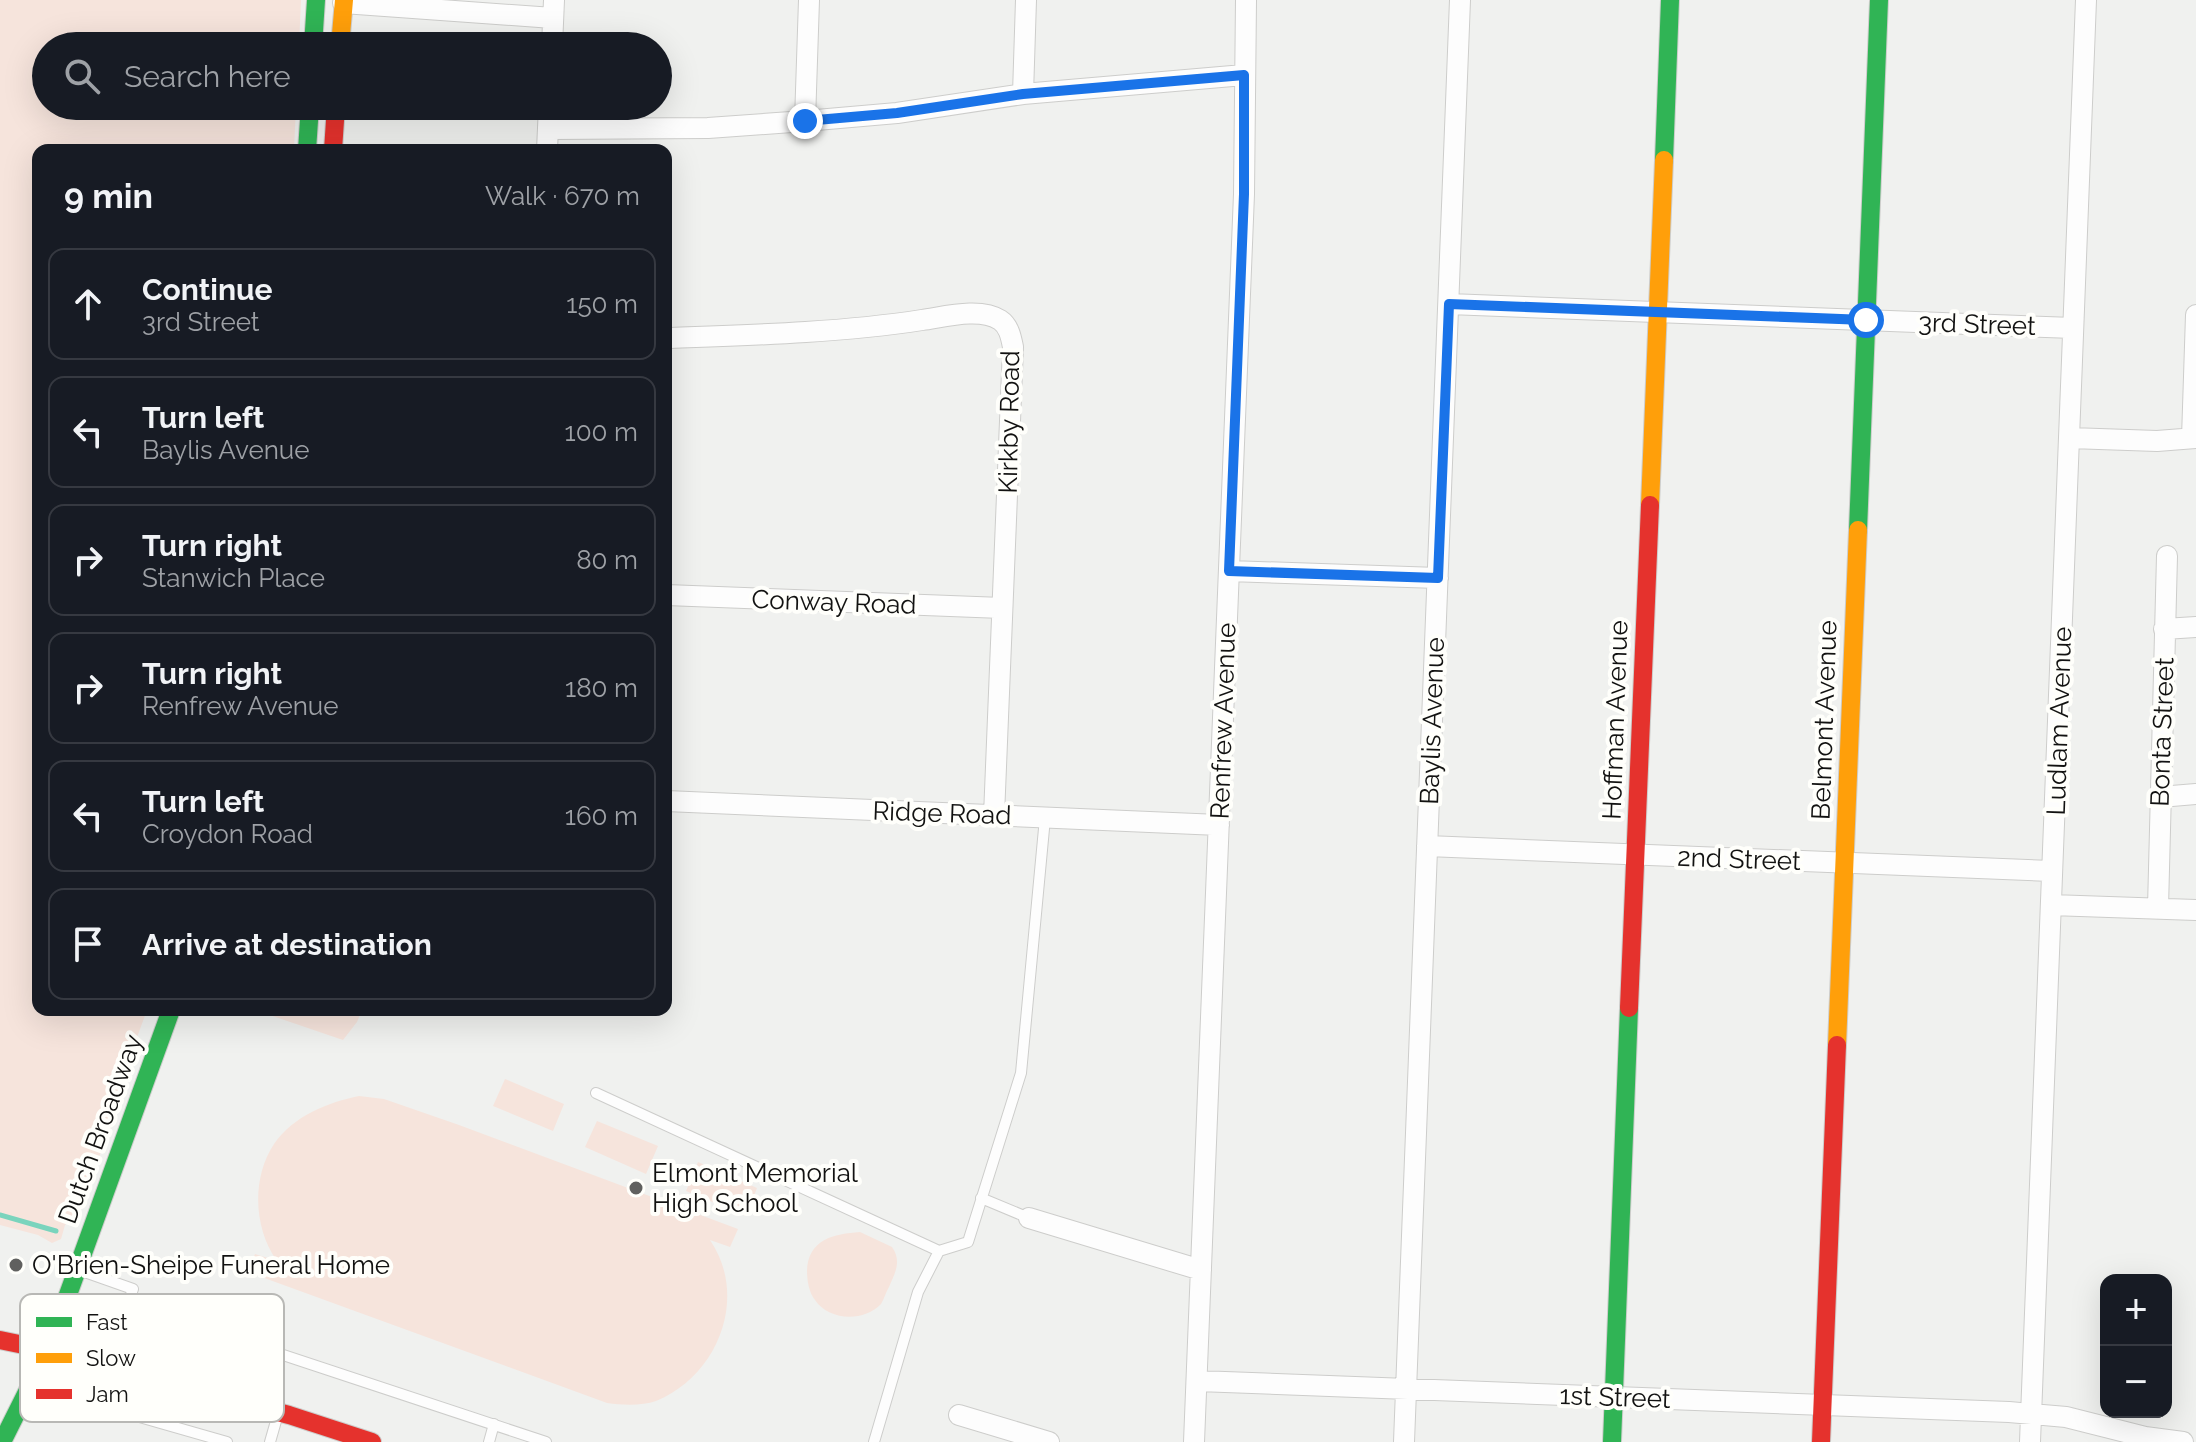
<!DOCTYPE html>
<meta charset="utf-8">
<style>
:root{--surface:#171b24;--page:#20242c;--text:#f1f3f6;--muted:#9ea1a6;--line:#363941}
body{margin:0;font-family:Raleway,sans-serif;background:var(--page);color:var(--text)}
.controls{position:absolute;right:24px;bottom:24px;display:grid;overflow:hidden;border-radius:16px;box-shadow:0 8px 32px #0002}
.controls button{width:72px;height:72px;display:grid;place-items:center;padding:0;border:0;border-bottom:2px solid var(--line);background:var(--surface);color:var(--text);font:40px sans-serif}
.stop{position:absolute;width:24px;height:24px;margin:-18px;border:6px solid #1a73e8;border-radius:50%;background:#fff}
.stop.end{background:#1a73e8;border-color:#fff;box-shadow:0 2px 8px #0008}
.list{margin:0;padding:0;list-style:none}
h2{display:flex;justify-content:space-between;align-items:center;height:104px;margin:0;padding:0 32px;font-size:34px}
h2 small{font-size:26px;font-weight:400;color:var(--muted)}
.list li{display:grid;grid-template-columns:52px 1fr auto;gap:24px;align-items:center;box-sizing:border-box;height:112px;margin:0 16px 16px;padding:0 16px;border:2px solid var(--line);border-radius:16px}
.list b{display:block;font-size:30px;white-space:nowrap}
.list p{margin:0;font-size:26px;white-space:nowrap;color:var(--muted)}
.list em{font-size:26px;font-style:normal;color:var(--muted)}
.icon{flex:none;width:44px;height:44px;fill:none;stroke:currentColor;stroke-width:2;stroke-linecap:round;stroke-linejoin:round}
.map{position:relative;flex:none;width:2196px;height:1442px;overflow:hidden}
.search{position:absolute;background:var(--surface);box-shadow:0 8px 32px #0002;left:32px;top:32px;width:640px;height:88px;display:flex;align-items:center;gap:20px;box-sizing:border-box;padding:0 28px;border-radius:44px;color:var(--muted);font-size:30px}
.panel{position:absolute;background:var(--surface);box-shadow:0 8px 32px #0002;left:32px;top:144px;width:640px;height:872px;border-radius:16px}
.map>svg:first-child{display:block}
.green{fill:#f6e4dc}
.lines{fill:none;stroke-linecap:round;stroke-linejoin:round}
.stream{stroke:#7ad4bd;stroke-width:5}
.lane-casing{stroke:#cdcdcb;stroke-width:12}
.street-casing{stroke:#cdcdcb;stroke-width:22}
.fast-casing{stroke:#cdcdcb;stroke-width:20}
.slow-casing{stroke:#cdcdcb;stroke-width:20}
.jam-casing{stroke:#cdcdcb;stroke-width:20}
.lane{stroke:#fdfdfd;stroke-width:10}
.street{stroke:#fdfdfd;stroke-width:20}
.fast{stroke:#30b455;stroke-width:18}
.slow{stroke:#ff9f0a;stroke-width:18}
.jam{stroke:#e5322d;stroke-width:18}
.route{stroke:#1a73e8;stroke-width:10}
.poi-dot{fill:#60605f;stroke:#fffffb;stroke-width:3}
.labels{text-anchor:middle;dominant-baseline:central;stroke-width:8;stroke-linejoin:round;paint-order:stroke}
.street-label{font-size:26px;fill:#121211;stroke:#fffffb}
.poi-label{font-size:26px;fill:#121211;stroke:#fffffb;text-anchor:start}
.key{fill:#fffffb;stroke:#b8b8b5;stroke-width:2}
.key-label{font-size:22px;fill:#121211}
</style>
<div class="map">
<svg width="2196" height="1442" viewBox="0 0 2196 1442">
<rect width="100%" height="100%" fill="#f0f1ef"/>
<path class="green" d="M0,0H301L299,46H46V106H296L294,150H38V1010H147L121,1081L110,1128L91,1178L88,1198L77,1216L65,1225L61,1239L52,1243L38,1235L0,1225Z
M255,1010H362L357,1022L343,1040Z
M505,1079L564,1104L553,1131L493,1106Z
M359,1096L384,1099L459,1125L738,1229L730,1247L710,1240C749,1297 718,1376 656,1401C642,1406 622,1405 607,1403L248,1272L255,1254L277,1261C254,1229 251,1179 274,1144C293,1116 329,1102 359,1096Z
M597,1121L658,1146L646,1174L585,1147Z
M698,1162L757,1188L746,1216L686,1191Z
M860,1232L892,1247C902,1261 895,1273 889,1287C886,1292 884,1299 881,1304C864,1322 829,1321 815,1300C809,1293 807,1280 807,1271C808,1239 834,1234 860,1232Z"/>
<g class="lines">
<path class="stream" d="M0,1215L56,1231"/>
<g class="lane-casing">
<path id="lane" d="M596,1093L939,1251
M981,1198L1029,1218
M79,1270L133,1289L126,1308L256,1346L546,1442
M145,1378L136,1416L227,1442
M270,1442L278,1414
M489,1442L494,1424
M874,1442L918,1292L939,1251L968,1242L1021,1073L1045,818"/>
</g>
<g class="street-casing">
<path id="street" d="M343,3L553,18
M552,46L554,0
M1023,94L1026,0
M805,121L809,0
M548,129L708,128L805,121L897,113L1023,94L1244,75
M547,150L549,106
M1449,304L2073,328
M666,338C751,335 838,333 922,320C944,317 980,307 1000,320C1009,326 1011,337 1013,347L994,816
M2070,438L2157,441L2196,438
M2192,438L2196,315
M1229,571L1438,578
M666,595L1002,608
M2164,629L2196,627
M2160,797L2196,794
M666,801L1219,825
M1427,846L2051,871
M2051,905L2196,910
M2158,908L2167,556
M1029,1218L1201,1270
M1198,1381L2009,1412L2066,1417L2145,1437L2183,1442
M959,1415L1049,1442
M1194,1442L1244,194L1246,0
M1404,1442L1460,0
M2030,1442L2086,0"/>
</g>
<g class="fast-casing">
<path id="fast" d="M313,46L316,0
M307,150L310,106
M1664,160L1670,0
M1858,530L1879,0
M2,1442L48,1350L171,1010
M1612,1442L1629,1008"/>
</g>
<g class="slow-casing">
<path id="slow" d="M340,46L344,0
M1650,505L1664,160
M1837,1045L1858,530"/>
</g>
<g class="jam-casing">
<path id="jam" d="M333,150L336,106
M1629,1008L1650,505
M0,1340L48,1350L289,1415L372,1442
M1821,1442L1837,1045"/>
</g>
<use href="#lane" class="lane"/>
<use href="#street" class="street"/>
<use href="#fast" class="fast"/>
<use href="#slow" class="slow"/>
<use href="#jam" class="jam"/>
</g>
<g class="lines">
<path class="route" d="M805,121L897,113L1023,94L1244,75V194L1229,571L1438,578L1449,304L1866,320"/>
</g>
<g class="poi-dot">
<circle cx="636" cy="1188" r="8"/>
<circle cx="16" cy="1265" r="8"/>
</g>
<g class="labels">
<g class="street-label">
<text transform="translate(1977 324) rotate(2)">3rd Street</text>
<text transform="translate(1009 422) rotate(-89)">Kirkby Road</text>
<text transform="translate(834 602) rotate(2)">Conway Road</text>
<text transform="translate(1615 720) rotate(-88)">Hoffman Avenue</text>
<text transform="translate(1824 720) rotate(-88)">Belmont Avenue</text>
<text transform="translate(1223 721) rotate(-88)">Renfrew Avenue</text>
<text transform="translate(1432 721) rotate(-88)">Baylis Avenue</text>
<text transform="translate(2059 721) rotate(-88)">Ludlam Avenue</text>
<text transform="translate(2162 732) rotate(-88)">Bonta Street</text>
<text transform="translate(942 813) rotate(2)">Ridge Road</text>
<text transform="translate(1739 859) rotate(2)">2nd Street</text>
<text transform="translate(100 1129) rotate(-70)">Dutch Broadway</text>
<text transform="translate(1615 1397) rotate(2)">1st Street</text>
</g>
<g class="poi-label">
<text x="652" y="1173">Elmont Memorial<tspan x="652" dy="30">High School</tspan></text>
<text x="32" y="1265">O'Brien-Sheipe Funeral Home</text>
</g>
</g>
<rect x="20" y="1294" width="264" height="128" rx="12" class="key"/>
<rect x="36" y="1317" width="36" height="10" fill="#30b455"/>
<rect x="36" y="1353" width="36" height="10" fill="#ff9f0a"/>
<rect x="36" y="1389" width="36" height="10" fill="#e5322d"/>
<g class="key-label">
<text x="86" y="1330">Fast</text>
<text x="86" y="1366">Slow</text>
<text x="86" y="1402">Jam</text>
</g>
</svg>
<div class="controls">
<button>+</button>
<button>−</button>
</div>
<div class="stop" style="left:1866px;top:320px"></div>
<div class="stop end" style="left:805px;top:121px"></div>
<div class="search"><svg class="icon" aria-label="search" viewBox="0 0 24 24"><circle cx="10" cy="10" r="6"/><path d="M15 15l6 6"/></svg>Search here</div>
<section class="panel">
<h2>9 min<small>Walk · 670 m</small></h2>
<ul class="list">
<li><svg class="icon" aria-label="ahead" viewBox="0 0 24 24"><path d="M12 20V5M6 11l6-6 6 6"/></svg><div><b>Continue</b><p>3rd Street</p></div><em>150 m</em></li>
<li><svg class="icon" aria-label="left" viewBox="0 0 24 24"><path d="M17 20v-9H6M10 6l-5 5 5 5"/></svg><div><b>Turn left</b><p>Baylis Avenue</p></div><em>100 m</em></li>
<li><svg class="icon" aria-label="right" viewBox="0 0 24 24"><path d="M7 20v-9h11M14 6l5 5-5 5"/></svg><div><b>Turn right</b><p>Stanwich Place</p></div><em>80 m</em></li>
<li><svg class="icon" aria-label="right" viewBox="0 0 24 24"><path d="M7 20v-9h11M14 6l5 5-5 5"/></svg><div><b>Turn right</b><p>Renfrew Avenue</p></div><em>180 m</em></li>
<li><svg class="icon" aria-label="left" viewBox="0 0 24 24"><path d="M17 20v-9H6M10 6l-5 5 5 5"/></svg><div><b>Turn left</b><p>Croydon Road</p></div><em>160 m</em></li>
<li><svg class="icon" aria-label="arrive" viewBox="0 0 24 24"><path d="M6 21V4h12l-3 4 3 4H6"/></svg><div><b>Arrive at destination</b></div></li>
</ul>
</section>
</div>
